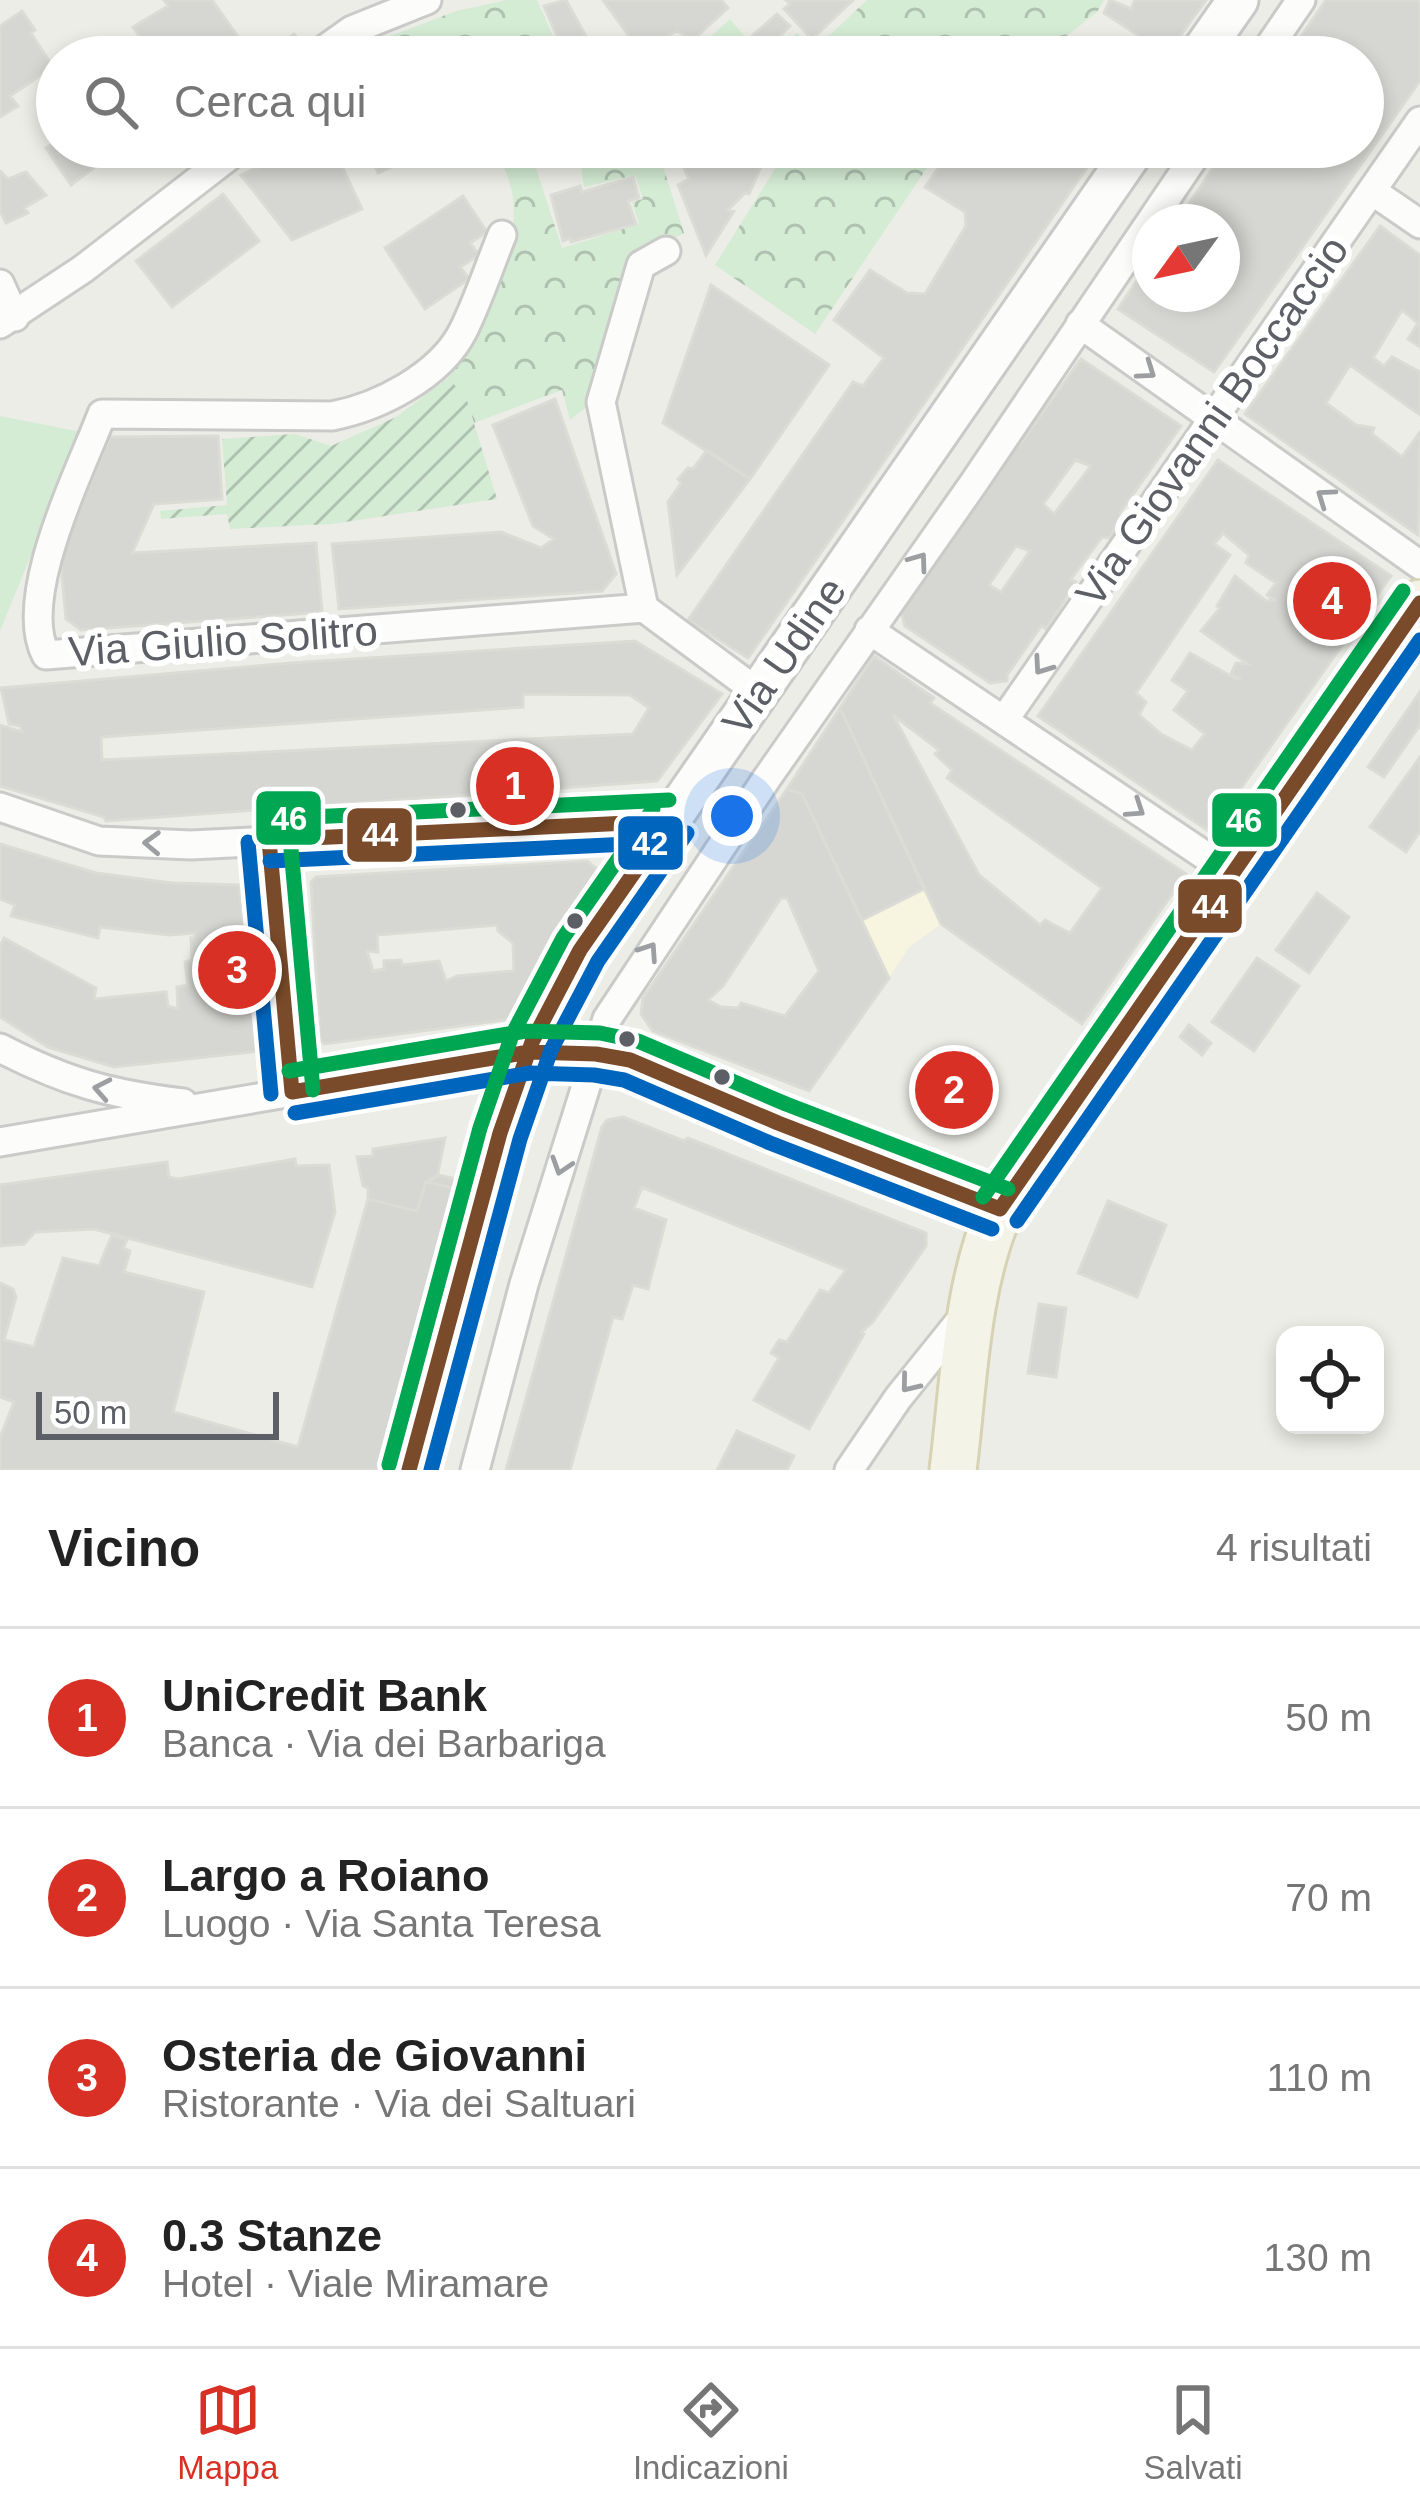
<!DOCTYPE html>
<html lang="it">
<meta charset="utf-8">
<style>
:root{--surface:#fff;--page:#f2f2f2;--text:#222;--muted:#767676;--line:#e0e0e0;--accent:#d93025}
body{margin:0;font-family:Arial,sans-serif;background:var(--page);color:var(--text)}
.controls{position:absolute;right:36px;bottom:36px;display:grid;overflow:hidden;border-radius:24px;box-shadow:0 6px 18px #0003}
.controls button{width:108px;height:108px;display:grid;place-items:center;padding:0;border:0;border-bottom:3px solid var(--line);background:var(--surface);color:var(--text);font:60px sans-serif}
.compass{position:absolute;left:1132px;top:204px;width:108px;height:108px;border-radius:50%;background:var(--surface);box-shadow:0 6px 18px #0003;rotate:237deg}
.scale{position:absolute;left:36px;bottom:30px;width:243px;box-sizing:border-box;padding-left:12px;border:6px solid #5c5f66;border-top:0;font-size:33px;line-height:42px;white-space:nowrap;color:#5c5f66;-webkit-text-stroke:9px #fff;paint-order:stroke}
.you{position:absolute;left:732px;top:816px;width:42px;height:42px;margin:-30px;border:9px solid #fff;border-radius:50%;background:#1a73e8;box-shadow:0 0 0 18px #1a73e833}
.badge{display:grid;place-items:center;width:78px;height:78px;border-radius:50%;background:var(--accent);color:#fff;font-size:39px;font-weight:700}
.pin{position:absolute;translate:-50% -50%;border:6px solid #fff;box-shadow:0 3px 12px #0006}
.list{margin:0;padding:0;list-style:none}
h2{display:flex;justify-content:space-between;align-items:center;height:156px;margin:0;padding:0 48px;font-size:51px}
h2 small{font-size:39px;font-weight:400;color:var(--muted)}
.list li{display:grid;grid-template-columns:78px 1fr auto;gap:36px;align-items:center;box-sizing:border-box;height:180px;padding:0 48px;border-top:3px solid var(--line)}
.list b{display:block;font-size:45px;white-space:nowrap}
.list p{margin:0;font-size:39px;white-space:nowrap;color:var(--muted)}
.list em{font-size:39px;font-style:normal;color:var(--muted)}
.icon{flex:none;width:66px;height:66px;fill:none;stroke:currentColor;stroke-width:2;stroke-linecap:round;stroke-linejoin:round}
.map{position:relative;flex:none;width:1420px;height:1470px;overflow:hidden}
.search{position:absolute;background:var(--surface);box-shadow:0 6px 18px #0003;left:36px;right:36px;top:36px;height:132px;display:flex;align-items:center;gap:30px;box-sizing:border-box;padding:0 42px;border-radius:66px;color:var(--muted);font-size:45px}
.sheet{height:876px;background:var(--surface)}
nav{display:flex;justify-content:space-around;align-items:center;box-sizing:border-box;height:168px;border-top:3px solid var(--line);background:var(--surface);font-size:33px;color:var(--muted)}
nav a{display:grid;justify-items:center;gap:6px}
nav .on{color:var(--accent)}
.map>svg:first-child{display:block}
.commercial{fill:#f7f5e0}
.forest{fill:url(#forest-crowns)}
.garden{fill:url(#garden-furrows)}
.pitch{fill:#d4ebd4}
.building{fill:#d6d6d2;stroke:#dcdcd6;stroke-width:3;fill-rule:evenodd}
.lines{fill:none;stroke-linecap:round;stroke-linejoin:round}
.minor-casing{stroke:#cacbc9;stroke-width:33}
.tertiary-casing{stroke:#cacbc9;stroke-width:42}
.secondary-casing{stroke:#c8c9c8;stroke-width:45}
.primary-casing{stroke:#d6d2b3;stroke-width:51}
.minor{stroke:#fcfcfb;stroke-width:27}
.tertiary{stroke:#fcfcfb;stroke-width:36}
.secondary{stroke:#fcfcfb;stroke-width:39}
.primary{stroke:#f3f3e8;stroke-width:45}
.bus-1-casing{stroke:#fff;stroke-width:24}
.bus-2-casing{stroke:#fff;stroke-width:24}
.bus-3-casing{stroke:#fff;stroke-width:24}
.bus-1{stroke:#7a4b2a;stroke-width:15}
.bus-2{stroke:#0065bd;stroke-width:15}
.bus-3{stroke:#00a651;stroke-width:15}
.oneway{stroke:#9c9ea2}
.bus-dot{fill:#5c5f66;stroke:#fff;stroke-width:4.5}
.labels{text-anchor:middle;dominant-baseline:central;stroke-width:12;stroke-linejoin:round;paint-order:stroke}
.street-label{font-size:42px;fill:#5c5f66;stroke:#fff}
.line-badge{stroke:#fff;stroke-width:4.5}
.badge-label{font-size:33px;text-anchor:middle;font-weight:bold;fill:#fff}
</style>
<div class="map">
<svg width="1420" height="1470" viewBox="0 0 1420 1470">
<defs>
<pattern id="forest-crowns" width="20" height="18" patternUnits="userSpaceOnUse" patternTransform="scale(3)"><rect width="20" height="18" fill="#d4ebd4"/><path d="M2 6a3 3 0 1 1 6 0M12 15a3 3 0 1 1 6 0" fill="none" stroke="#afc2b0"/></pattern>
<pattern id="garden-furrows" width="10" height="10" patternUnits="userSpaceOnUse" patternTransform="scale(3)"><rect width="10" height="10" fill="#d4ebd4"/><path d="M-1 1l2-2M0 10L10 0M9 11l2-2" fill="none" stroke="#afc2b0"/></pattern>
</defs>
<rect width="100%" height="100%" fill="#edede7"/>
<path class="commercial" d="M840,708L941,924L909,947L889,978L802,794L787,789Z"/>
<path class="forest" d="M507,0H537L562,56L591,45L631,57H465L459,43L422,57H352L362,47L456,11Z
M867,0H1104L1097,12L1040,57H769L797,33L814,50Z
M730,19L762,57H632L676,39L695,51Z
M496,147H529L562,248L639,224L632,202L643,199L635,175L584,187L578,147H691L661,160L684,233L635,259L593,402L570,420L562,390L474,423L466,397L448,378C480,332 523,250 512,192C509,177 501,162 496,147Z
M771,147H941L815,334L715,265L778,164Z"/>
<path class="garden" d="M448,378L466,397L497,499L332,524L230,529L227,514L161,519L160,511L227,505L222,439L295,434L331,446L396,417Z"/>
<path class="pitch" d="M0,416L81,432L0,631Z"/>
<path class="building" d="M164,0H212L239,38L211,57H154L133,27L168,6Z
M566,0L588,40L564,53L544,6Z
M603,0H721L728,8L693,40L677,31L639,50Z
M786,0H853L812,39L784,9L790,4Z
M1110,0L1131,9L1135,0H1206L1165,57H1123L1138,35L1104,13Z
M1326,0H1420V81L1214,372L1118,309L1150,261V294H1222V222H1177L1227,147H1363V57H1287Z
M22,11L35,30L31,33L53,67L10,96L18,106L0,117V26Z
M777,14L790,26L767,48L753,35Z
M294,34L304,45L293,54L283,43Z
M57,141V147H121L71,185L46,148Z
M303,147H333L362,209L292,240L241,175Z
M367,147H436L378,173Z
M718,147H764L767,153L749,194L745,193L728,210L734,211L706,255L678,185L689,179L681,162Z
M953,147H989L1021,165L1033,147H1056L1088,166L748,658L688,620L853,382L863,386L884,358L834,320L870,270L907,293L925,294L966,226L965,212L925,187Z
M1058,147H1102L1088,166Z
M0,171L8,179L26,172L46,195L24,208L28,213L6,223L0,211Z
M633,177L639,198L628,201L636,224L571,242L570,238L563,241L551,195L580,186L582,192Z
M223,194L259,241L172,307L136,261Z
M463,196L487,232L470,243L479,255L460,267L469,279L425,309L385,248Z
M1380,226L1420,255V347L1408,339L1418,323L1402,310L1373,358L1384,366L1392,357L1420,372V415L1350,365L1326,403L1356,425L1374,428L1372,434L1402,457L1420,432L1418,535L1245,414Z
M711,285L829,365L750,479L663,423Z
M1081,359L1181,426L1120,513L1124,516L1109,538L1102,537L1071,579L1076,582L1046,629L1042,625L1007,675V681L990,683L905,626L901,611L1016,443L1020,444ZM1075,460L1091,466L1054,514L1043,504ZM1016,546L1030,551L1001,592L989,585Z
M555,399L616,574L602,591L339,609L332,544L501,532L541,548L554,539L533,526L493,425Z
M218,436L222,499L154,504L132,553L316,543L322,612L81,630L66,619L60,554L110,437Z
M707,450L750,479L677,575L668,502L681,483L678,479L688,468L693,469Z
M1218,460L1391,576L1210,832L1038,716ZM1223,533L1249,555L1246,563L1276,583L1267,595L1274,600L1266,601L1235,576L1217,606L1220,608L1201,631L1248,664L1236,663L1231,674L1239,678L1236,679L1190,653L1172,680L1188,691L1174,710L1205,734L1192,750L1161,734L1139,715L1146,702L1136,693L1230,555L1214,544Z
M635,641L722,694L657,781L106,821L104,817L0,786V725L22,732L20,726L9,724L1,688L291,663ZM523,694L630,695L649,708L633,734L102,760L101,737L523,707Z
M874,656L934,698L930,703L1186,874L1082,1024L941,924L840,708ZM893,715L939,750L935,754L952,770L947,778L1102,888L1070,933L1045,920L1040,925L979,875Z
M1420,692V725L1384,777L1368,767Z
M840,708L924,889L862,920L802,794L787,789Z
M1420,757V831L1406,852L1370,827Z
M787,789L802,794L889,978L809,1091L653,1031L641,1014L643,998ZM781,898H787L819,971L785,1016L741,1003L739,1008L721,1007L708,1000L723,986Z
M0,844L96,873L172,883L239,885L260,1051L114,1067L48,1047L0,1017V947L4,938L96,988L94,999L166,992L168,1006L178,1009L177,987L188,985L185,962L192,960L191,938L194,939L195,933L169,935L100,927L98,938L11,916L15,905L0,899Z
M587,861L596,868L598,877L535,979L520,1018L324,1044L320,1040L311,882L316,877ZM497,925L498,931L513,943L514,971L457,976L446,981L439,961L402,965L401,960L384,961V969L373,971L367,951L378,952L377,935Z
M1317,893L1349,917L1309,973L1276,950Z
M1257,958L1299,986L1254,1051L1212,1022Z
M1189,1025L1211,1043L1202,1055L1180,1037Z
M623,1117L684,1141L688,1138L926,1233V1246L872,1323L861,1332L864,1334L809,1429L754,1400L779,1358L771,1353L779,1340L787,1342L820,1290L829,1293L846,1270L642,1187L634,1208L666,1220L648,1289L633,1285L622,1319L613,1317L570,1470H506L602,1127L607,1120Z
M445,1138L437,1177L426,1182L417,1211L368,1199V1188L363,1186L357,1157L373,1156V1149Z
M295,1159L296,1166L329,1165L335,1212L312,1287L94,1229L35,1232L24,1244L0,1246V1185L167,1162L169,1177L178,1179Z
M438,1175L466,1181L463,1190L426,1182Z
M426,1182L463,1190L384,1470H0V1438L14,1402L0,1397V1283L13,1289L16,1297L4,1340L34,1347L63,1258L99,1266L112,1235L127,1240L123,1248L130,1251L124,1272L204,1292L173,1412L298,1447L368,1199L417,1211Z
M1108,1201L1166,1225L1137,1297L1078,1273Z
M1039,1304L1066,1308L1056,1377L1028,1373Z
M737,1431L794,1456L787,1470H717Z"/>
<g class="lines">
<g class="minor-casing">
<path id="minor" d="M314,57L352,30L427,0
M447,57L452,55
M1262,57L1301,0
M1372,191L1420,224
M502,235C489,267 478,301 463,331C440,376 379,407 332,416L102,414C79,474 16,598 46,655L644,608L759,693
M0,284L15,317
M0,324L83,269L241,147
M1080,324L1420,565
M644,608L601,402L641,265L666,251
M869,630L1234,875
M1004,720L1420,121
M0,807L99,841L191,845L670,821
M269,840L292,1092
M0,1048C66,1082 109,1094 183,1103
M0,1142L503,1056
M475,1470L524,1284L607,1019L767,778L973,484L1201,147
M849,1470L898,1398L968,1311"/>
</g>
<g class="tertiary-casing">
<path id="tertiary" d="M557,1052L630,1060L778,1123L1000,1209"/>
</g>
<g class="secondary-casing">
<path id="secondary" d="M1198,57L1238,0
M409,1470L500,1133L532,1042L580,950L1136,147"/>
</g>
<g class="primary-casing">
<path id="primary" d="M953,1470C964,1384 965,1289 1000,1209L1420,603"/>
</g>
<use href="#minor" class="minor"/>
<use href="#tertiary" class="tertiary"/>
<use href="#secondary" class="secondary"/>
<use href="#primary" class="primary"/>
<g class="bus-1-casing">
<path id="bus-1" d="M269,840L670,821
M269,840L292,1092
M292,1092L529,1052L596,1054L630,1060L778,1123L1000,1209
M1000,1209L1420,603
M409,1470L500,1133L532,1042L580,950L670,821"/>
</g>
<g class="bus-2-casing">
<path id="bus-2" d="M248,842L271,1094
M270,861L671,842
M295,1113L530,1073L594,1075L624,1080L770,1143L992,1229
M1017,1221L1420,640
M431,1470L520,1139L551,1050L598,961L687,833"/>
</g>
<g class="bus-3-casing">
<path id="bus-3" d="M268,819L669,800
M290,838L313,1090
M289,1071L526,1031L600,1033L638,1041L786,1104L1008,1189
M983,1197L1403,591
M389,1465L480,1128L512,1035L563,938L653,809"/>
</g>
<use href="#bus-1" class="bus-1"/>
<use href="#bus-2" class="bus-2"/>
<use href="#bus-3" class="bus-3"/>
</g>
<defs><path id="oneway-chevron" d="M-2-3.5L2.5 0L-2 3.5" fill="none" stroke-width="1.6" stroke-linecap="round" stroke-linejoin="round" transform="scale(3)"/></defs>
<g class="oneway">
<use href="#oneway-chevron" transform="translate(1147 371) rotate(35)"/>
<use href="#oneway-chevron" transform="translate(1325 497) rotate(-145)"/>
<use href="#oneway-chevron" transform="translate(919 561) rotate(-54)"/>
<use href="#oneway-chevron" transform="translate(1042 666) rotate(125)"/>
<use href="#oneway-chevron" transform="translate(1136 809) rotate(34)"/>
<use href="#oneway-chevron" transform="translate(152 843) rotate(-178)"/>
<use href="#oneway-chevron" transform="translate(649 951) rotate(-56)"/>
<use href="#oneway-chevron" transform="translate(102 1089) rotate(-169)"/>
<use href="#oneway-chevron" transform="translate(561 1166) rotate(108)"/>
<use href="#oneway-chevron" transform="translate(909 1384) rotate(129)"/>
</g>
<g class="bus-dot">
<circle cx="458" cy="810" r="10"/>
<circle cx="575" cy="921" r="10"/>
<circle cx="627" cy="1039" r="10"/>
<circle cx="722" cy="1077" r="10"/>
</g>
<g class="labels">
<g class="street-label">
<text transform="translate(1212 421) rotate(-55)">Via Giovanni Boccaccio</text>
<text transform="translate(223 641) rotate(-4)">Via Giulio Solitro</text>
<text transform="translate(784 656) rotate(-55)">Via Udine</text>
</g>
</g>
<g class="line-badge">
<rect x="254" y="789" width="69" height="58" rx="12" fill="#00a651"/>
<rect x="1210" y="791" width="69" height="58" rx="12" fill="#00a651"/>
<rect x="345" y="806" width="69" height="58" rx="12" fill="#7a4b2a"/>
<rect x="616" y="814" width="69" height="58" rx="12" fill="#0065bd"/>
<rect x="1176" y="877" width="68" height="58" rx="12" fill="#7a4b2a"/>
</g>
<g class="badge-label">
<text x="289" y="830">46</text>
<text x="1244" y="832">46</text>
<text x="380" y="846">44</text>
<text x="650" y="855">42</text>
<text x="1210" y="918">44</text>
</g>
</svg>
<div class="controls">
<button><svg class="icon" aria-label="locate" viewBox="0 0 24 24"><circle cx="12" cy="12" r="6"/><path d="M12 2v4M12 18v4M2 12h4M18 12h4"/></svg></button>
</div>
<svg class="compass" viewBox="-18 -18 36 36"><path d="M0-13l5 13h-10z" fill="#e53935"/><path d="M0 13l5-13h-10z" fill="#767676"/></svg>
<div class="scale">50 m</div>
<div class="you"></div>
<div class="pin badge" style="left:515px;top:786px">1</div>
<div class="pin badge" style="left:954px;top:1090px">2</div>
<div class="pin badge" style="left:237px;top:970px">3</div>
<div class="pin badge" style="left:1332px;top:601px">4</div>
<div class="search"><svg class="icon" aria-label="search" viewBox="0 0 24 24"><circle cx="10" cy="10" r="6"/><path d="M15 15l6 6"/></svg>Cerca qui</div>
</div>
<section class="sheet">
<h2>Vicino<small>4 risultati</small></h2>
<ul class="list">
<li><span class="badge">1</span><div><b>UniCredit Bank</b><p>Banca · Via dei Barbariga</p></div><em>50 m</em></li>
<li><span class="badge">2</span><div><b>Largo a Roiano</b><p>Luogo · Via Santa Teresa</p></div><em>70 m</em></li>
<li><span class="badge">3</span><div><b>Osteria de Giovanni</b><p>Ristorante · Via dei Saltuari</p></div><em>110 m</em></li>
<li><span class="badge">4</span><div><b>0.3 Stanze</b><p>Hotel · Viale Miramare</p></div><em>130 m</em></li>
</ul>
</section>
<nav>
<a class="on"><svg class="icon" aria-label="map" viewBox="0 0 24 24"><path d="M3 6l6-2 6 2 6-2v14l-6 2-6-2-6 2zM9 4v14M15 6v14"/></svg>Mappa</a>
<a><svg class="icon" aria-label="directions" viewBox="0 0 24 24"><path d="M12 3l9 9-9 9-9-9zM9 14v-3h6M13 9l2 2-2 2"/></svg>Indicazioni</a>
<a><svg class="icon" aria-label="saved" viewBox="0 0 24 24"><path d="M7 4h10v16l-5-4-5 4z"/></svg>Salvati</a>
</nav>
